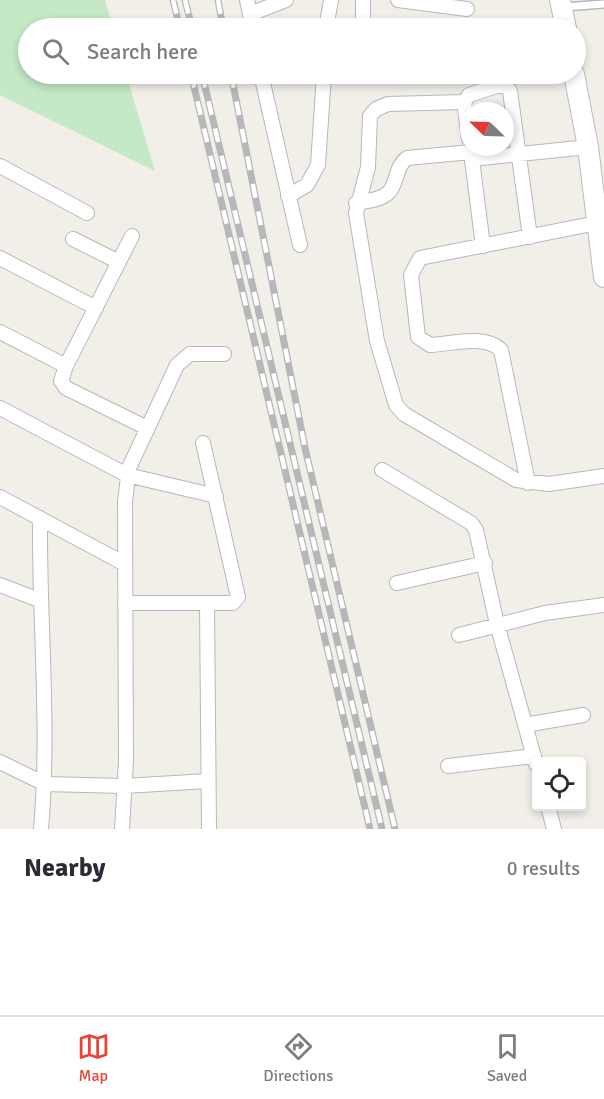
<!DOCTYPE html>
<style>
:root{--surface:#fff;--page:#f7f7f7;--text:#2b2b33;--muted:#7c7c81;--line:#e1e1e2;--accent:#ea4335}
body{margin:0;font-family:Signika,sans-serif;background:var(--page);color:var(--text)}
.controls{position:absolute;right:18px;bottom:18px;display:grid;overflow:hidden;border-radius:6px;box-shadow:0 3px 9px #0003}
.controls button{width:54px;height:54px;display:grid;place-items:center;padding:0;border:0;border-bottom:2px solid var(--line);background:var(--surface);color:var(--text);font:30px sans-serif}
.compass{position:absolute;left:460px;top:102px;width:54px;height:54px;border-radius:50%;background:var(--surface);box-shadow:0 3px 9px #0003;rotate:293deg}
.list{margin:0;padding:0;list-style:none}
h2{display:flex;justify-content:space-between;align-items:center;height:78px;margin:0;padding:0 24px;font-size:26px}
h2 small{font-size:20px;font-weight:400;color:var(--muted)}
.icon{flex:none;width:33px;height:33px;fill:none;stroke:currentColor;stroke-width:2;stroke-linecap:round;stroke-linejoin:round}
.map{position:relative;flex:none;width:604px;height:829px;overflow:hidden}
.search{position:absolute;background:var(--surface);box-shadow:0 3px 9px #0003;left:18px;right:18px;top:18px;height:66px;display:flex;align-items:center;gap:15px;box-sizing:border-box;padding:0 21px;border-radius:33px;color:var(--muted);font-size:22px}
.sheet{height:186px;background:var(--surface)}
nav{display:flex;justify-content:space-around;align-items:center;box-sizing:border-box;height:84px;border-top:2px solid var(--line);background:var(--surface);font-size:16px;color:var(--muted)}
nav a{display:grid;justify-items:center;gap:3px}
nav .on{color:var(--accent)}
.map>svg:first-child{display:block}
.green{fill:#c5e8c5}
.lines{fill:none;stroke-linecap:round;stroke-linejoin:round}
.lane-casing{stroke:#b5b8bc;stroke-width:10}
.street-casing{stroke:#b5b8bc;stroke-width:16}
.secondary-casing{stroke:#b6babf;stroke-width:22}
.lane{stroke:#fff;stroke-width:7}
.street{stroke:#fff;stroke-width:14}
.secondary{stroke:#fff;stroke-width:20}
.rail-casing{stroke:#b6b7b8;stroke-width:7}
.rail{stroke:#fff;stroke-width:4.5;stroke-dasharray:14;stroke-linecap:butt}
</style>
<div class="map">
<svg width="604" height="829" viewBox="0 0 604 829">
<rect width="100%" height="100%" fill="#f1efe8"/>
<path class="green" d="M0,0H105L113,28H28V74H126L155,171L0,95Z"/>
<g class="lines">
<g class="lane-casing">
<path id="lane" d="M564,7L604,4"/>
</g>
<g class="street-casing">
<path id="street" d="M247,0L253,28
M363,0V28
M398,0L467,9
M250,14L286,0
M326,28L331,0
M261,74L300,245
M464,102L388,104L376,109L370,116L368,167L356,213L377,341L396,405L404,414L516,480L549,484L604,476
M469,139L464,102L469,95L503,84L510,91L530,237
M471,152L483,246
M472,159L588,147
M0,166L87,213
M288,196L307,185L318,165L324,74
M356,203C366,201 382,200 389,192C398,182 395,167 407,158L471,152
M132,236L66,366L61,381L66,388L147,428
M73,239L119,262
M0,258L96,308
M0,332L66,366
M0,408L127,475L216,496
M382,470L471,523L476,530L497,624L536,764
M528,483L501,350C484,334 452,344 430,345L418,337L411,275L420,258L597,223
M0,497L125,564
M40,518C39,622 50,726 41,829
M397,583L485,563
M0,585L39,600
M125,603H233L238,597L203,443
M207,603L209,829
M459,635L545,613L604,605
M525,725L583,715
M0,762L45,784L124,786L208,781
M448,766L534,756
M548,806L554,829
M122,829L126,761L125,502L129,468L177,365L190,354H224"/>
</g>
<g class="secondary-casing">
<path id="secondary" d="M560,0L566,28
M574,74L588,147L604,277"/>
</g>
<use href="#lane" class="lane"/>
<use href="#street" class="street"/>
<use href="#secondary" class="secondary"/>
<g class="rail-casing">
<path id="rail" d="M173,0L180,28
M185,0L192,28
M218,0L223,28
M191,74L370,829
M202,74L382,829
M231,74L305,448L395,829"/>
</g>
<use href="#rail" class="rail"/>
</g>
</svg>
<div class="controls">
<button><svg class="icon" aria-label="locate" viewBox="0 0 24 24"><circle cx="12" cy="12" r="6"/><path d="M12 2v4M12 18v4M2 12h4M18 12h4"/></svg></button>
</div>
<svg class="compass" viewBox="-18 -18 36 36"><path d="M0-13l5 13h-10z" fill="#e53935"/><path d="M0 13l5-13h-10z" fill="#7c7c81"/></svg>
<div class="search"><svg class="icon" aria-label="search" viewBox="0 0 24 24"><circle cx="10" cy="10" r="6"/><path d="M15 15l6 6"/></svg>Search here</div>
</div>
<section class="sheet">
<h2>Nearby<small>0 results</small></h2>
<ul class="list">
</ul>
</section>
<nav>
<a class="on"><svg class="icon" aria-label="map" viewBox="0 0 24 24"><path d="M3 6l6-2 6 2 6-2v14l-6 2-6-2-6 2zM9 4v14M15 6v14"/></svg>Map</a>
<a><svg class="icon" aria-label="directions" viewBox="0 0 24 24"><path d="M12 3l9 9-9 9-9-9zM9 14v-3h6M13 9l2 2-2 2"/></svg>Directions</a>
<a><svg class="icon" aria-label="saved" viewBox="0 0 24 24"><path d="M7 4h10v16l-5-4-5 4z"/></svg>Saved</a>
</nav>
